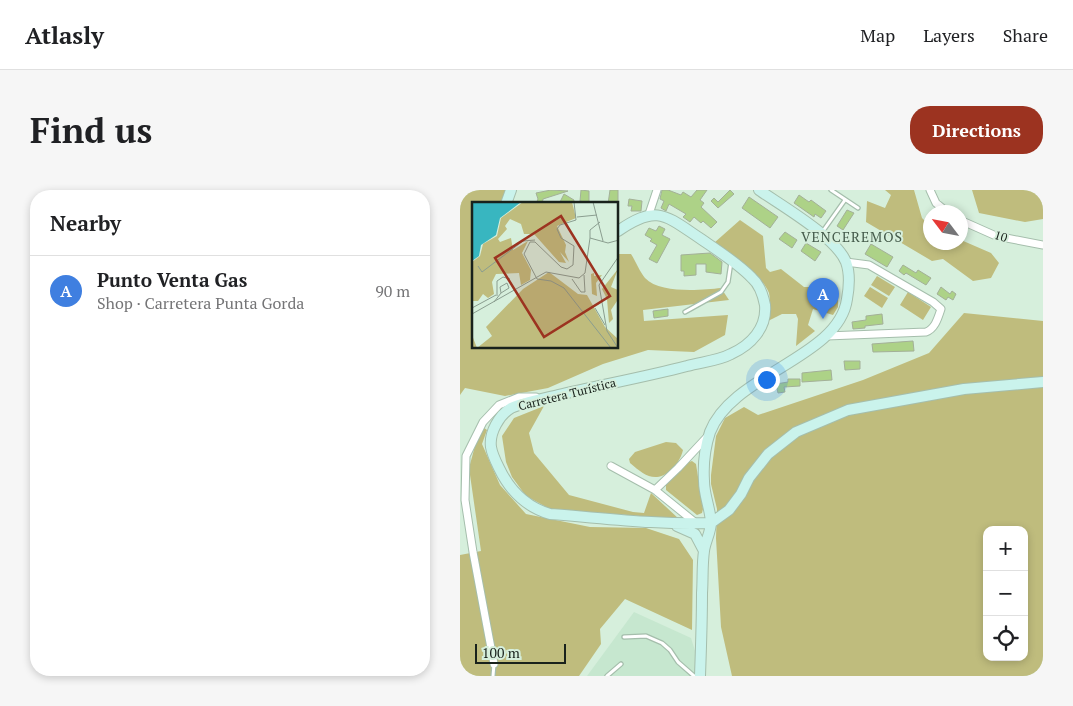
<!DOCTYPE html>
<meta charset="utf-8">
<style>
:root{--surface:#fff;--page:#f6f6f6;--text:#202124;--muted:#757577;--line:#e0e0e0;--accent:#9c3320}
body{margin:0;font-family:"PT Serif",serif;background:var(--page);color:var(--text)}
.controls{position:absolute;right:15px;bottom:15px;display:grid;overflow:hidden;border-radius:10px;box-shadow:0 2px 8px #0003}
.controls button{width:45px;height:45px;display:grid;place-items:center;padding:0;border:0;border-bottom:1px solid var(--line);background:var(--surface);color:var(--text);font:25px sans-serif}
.compass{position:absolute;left:463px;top:15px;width:45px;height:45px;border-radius:50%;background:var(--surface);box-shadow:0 2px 8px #0003;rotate:302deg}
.scale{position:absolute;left:15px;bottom:12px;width:91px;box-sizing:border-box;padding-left:5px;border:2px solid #19221c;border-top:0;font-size:14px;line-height:18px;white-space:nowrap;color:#19221c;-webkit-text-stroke:4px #d6efdc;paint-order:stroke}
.you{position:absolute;left:306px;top:189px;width:18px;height:18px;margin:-12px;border:4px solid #fff;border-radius:50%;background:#1a73e8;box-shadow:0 0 0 8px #1a73e833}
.badge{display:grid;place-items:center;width:32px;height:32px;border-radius:50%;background:var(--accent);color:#fff;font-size:16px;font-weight:700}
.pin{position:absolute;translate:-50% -41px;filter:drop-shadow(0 1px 2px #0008)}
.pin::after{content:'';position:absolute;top:26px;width:18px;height:15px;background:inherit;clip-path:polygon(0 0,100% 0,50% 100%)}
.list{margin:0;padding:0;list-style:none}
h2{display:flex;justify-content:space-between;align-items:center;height:65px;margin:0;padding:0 20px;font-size:21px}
h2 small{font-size:16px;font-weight:400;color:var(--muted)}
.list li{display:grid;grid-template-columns:32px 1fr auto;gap:15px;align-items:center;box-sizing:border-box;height:70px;padding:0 20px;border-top:1px solid var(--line)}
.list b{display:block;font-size:19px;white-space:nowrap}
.list p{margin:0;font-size:16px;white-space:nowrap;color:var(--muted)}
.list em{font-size:16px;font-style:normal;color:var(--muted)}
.icon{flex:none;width:28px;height:28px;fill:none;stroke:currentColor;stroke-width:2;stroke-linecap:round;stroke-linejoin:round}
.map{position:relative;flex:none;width:583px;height:486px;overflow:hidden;border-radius:20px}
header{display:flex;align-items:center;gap:30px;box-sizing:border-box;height:70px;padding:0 25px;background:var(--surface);border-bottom:1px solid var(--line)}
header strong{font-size:24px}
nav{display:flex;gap:28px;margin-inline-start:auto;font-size:18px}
.intro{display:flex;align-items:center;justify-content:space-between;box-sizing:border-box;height:120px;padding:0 30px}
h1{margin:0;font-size:35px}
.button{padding:12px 22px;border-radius:20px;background:var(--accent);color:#fff;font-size:18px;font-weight:700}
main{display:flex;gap:30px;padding:0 30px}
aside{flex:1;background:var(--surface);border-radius:20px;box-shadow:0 2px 8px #0003}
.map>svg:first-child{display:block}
.built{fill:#c6e7cf}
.green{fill:#bfbc7d;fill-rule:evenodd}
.building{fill:#add287;stroke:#a3b098}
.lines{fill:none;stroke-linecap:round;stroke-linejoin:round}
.service-casing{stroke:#a5beac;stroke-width:5.5}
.minor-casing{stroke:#a5beac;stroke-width:9}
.secondary-casing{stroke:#a5beac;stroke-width:12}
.service{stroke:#fff;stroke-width:3}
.minor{stroke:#fff;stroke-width:7}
.secondary{stroke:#caf3ec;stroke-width:10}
.labels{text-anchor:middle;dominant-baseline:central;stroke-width:4;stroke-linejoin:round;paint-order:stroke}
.street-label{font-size:12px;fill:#19221c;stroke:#d6efdc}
.neighbourhood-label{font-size:14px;letter-spacing:1px;fill:#455b4b;stroke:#d6efdc}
.inset-road{fill:none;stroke:#8a9d8f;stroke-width:1}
.view{fill:#9c3320;fill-opacity:0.15;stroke:#9c3320;stroke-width:2.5}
.inset-edge{fill:none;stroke:#19221c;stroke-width:2.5}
</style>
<header>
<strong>Atlasly</strong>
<nav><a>Map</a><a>Layers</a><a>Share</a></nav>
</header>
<div class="intro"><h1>Find us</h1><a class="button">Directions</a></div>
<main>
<aside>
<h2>Nearby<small></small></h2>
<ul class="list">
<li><span class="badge" style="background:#3f7fe0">A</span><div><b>Punto Venta Gas</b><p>Shop · Carretera Punta Gorda</p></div><em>90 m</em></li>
</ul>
</aside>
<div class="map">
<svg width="583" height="486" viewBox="0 0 583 486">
<rect width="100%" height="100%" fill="#d6efdc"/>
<path class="built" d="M174,422L231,448L236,464L235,486H127Z"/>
<path class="green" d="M0,0H46L40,14H14V158H158V64H171C176,72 180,82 185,88C200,104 242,100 261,98L269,110L183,120L184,131L268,125L265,145L234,162L188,160L143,174L88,198L45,206L5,198L0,205Z
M425,0H454L462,28L470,36V52H500L501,50L531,63L539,73L531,88L513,91L483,69L472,71L406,32L407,11L425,18L431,5Z
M512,0H583V29L565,32L519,23Z
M280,30L303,46L306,78L310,82L321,79L344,97H351L361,106H378V117L373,125L353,119L348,135L355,141L336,156L338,129L336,124H322L308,131C308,123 311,111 309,103C301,83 271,66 254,53Z
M417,86L435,97L429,106L411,95Z
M410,97L428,108L422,118L404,106Z
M448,102L471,117L463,130L440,115Z
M504,123L583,131V486H272L261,437L256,348L257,319L251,294V285L256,246L265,228L284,217L298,225L403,190L469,163ZM527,340H564V467H527Z
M84,216L69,243L74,263L109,305L173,322L184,323L191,303L219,329L90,319L66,306L52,287L46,272L42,246L54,228Z
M23,237L27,240L22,254L40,295L66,324L130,337L186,338L219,349L233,370L232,440L165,409L140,439L141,454L119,486H0V365L21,361L9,278L15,256Z
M206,252L216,253L223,260C221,268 217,274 211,280C195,294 184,285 170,273L169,269L175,262Z
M232,271L236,274L243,319L242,323L237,325L206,300V295L229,272Z"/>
<path class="building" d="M91,0L108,1L83,9L82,14H76L78,9L76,3Z
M121,0L129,1V13L120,11Z
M150,0H158V14H148Z
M202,0H208L221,5L223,2L231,7L237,0H247L240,10L244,13L241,17L257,32L251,38L243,31L241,33L234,27L230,32L223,27L226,24L209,14L206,21L201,18L204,11L200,9Z
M270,0L274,4L258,18L251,11L254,8L258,12Z
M104,4L114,10L113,14L108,12L107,14H99Z
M339,5L349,12L351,10L366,21L361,28L355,24L354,27L334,13Z
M289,7L318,27L310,38L282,18Z
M169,9L182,11L181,21H171L172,16H168Z
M387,20L394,23L383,40L377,36Z
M199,36L205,39L202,45L210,49L197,73L189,69L197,55L190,51L192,49L185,45L189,38L196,41Z
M325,42L337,50L332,58L319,49Z
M346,53L361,62L355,71L341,61Z
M411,54L433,67L427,77L405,64Z
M250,63L262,72L261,84L246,82V74H236V85L224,86V81H221V65Z
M443,75L456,83L458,80L471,88L466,95L446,83L444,85L439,81Z
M362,94L375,96L374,103L360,101Z
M481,97L490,104L492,101L496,104L493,110L488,107L486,110L477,104Z
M208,119V126L194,128L193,121Z
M422,124L423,134L405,136V138L393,139L392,132L406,130V126Z
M453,151L454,161L413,162L412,154Z
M384,171H400V179L385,180Z
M371,180L372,190L342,192V183Z
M328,189H340V196L324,197L325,202L318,203L316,194L328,192Z"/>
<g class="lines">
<g class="service-casing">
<path id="service" d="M371,0L398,18
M363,41L385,10
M225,122L261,102L268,92L271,72
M164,447L186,446L202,453L210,460L218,472L234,486
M33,486L34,474
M147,486L161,474"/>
</g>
<g class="minor-casing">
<path id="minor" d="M470,0L476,13L487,22
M189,24L197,0
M500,30L536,46L583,55
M367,146L466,142C475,139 478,128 481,119L473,112L409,75L386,72
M151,276L195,300L237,334
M195,300L218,278L247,247
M34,474L13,362L5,310L6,266L23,232L39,215L59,207H76"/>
</g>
<g class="secondary-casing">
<path id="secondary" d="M46,14L51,0
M158,41C197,14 205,25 241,49C257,60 279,74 292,88C299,94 303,105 305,115C307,138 291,155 271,164C258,171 241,172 227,176C185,187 141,195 98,205C86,208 61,213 51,218C39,225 29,243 31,257C32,264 36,272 39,278C50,301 66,317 90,324C144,328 198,335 251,333
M251,333L269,320L281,304L289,288L308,264L336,242L388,220L504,199L583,192
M217,336L235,344L244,361
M240,486C241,458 242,431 242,403C243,389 242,375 244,361C245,352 251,342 251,332C250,318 244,305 244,291C243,275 245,257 250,242C272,184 379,168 387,109C389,98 390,83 386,72C376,47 322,16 299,0"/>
</g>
<use href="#service" class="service"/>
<use href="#minor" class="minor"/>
<use href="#secondary" class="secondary"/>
</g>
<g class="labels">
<g class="street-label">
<text transform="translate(541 46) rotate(17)">10</text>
<text transform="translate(107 204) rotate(-14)">Carretera Turística</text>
</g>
<g class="neighbourhood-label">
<text x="392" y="46">VENCEREMOS</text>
</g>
</g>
<g transform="translate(12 12)">
<rect width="146" height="146" fill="#d6efdc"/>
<path d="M51,0H100L104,16L85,24L94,43L93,50L97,60L88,50L94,61L87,60L62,32H52L49,22L38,17L33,24L35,27L26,37L28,40L39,36L41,48L56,39L50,51L59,68L58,78L49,83L47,71L24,72L20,80L22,92L16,96L11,92L6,99H0V60L8,54L11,42L25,34L29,16ZM146,67L139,85L146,88L145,99L139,108L141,117L137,121L135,97L130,87ZM77,70L106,92L115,93L133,125L146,137V146H0V133L5,146L20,134L14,125L51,87ZM122,71V74L130,73L124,81L125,94L120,92L119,72Z" fill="#bfbc7d"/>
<path d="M0,0H49L28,16L24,33L9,43L7,54L0,59Z" fill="#38b6c0"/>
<path class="inset-road" d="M121,0L131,39M105,15L125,13M118,36V28L128,20M6,64L10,70L51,39L63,38M65,77L52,52L58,40H63L89,65L95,67L101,63L102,44L89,36L85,27L88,23L104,18L102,0M65,77L79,79L92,86L139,146M100,77L109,90H113L112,73M25,94V79L31,75L38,77M22,100L29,91L28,85L35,81L37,86L29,91M0,106L24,93M123,106L133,123M0,112L74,70L107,76L113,71L118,36L136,41L147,38M146,146L135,129L127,83L147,54"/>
<path class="view" d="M89,14L138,94L72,135L23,56Z"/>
<rect width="146" height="146" class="inset-edge"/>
</g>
</svg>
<div class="controls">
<button>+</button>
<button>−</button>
<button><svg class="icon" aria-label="locate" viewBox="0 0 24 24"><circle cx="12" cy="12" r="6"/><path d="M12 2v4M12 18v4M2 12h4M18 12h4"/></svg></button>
</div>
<svg class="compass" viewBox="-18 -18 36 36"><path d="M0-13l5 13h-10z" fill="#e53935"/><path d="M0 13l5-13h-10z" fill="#757577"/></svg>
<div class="scale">100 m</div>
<div class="you"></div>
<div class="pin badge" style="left:363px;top:129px;background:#3f7fe0">A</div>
</div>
</main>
